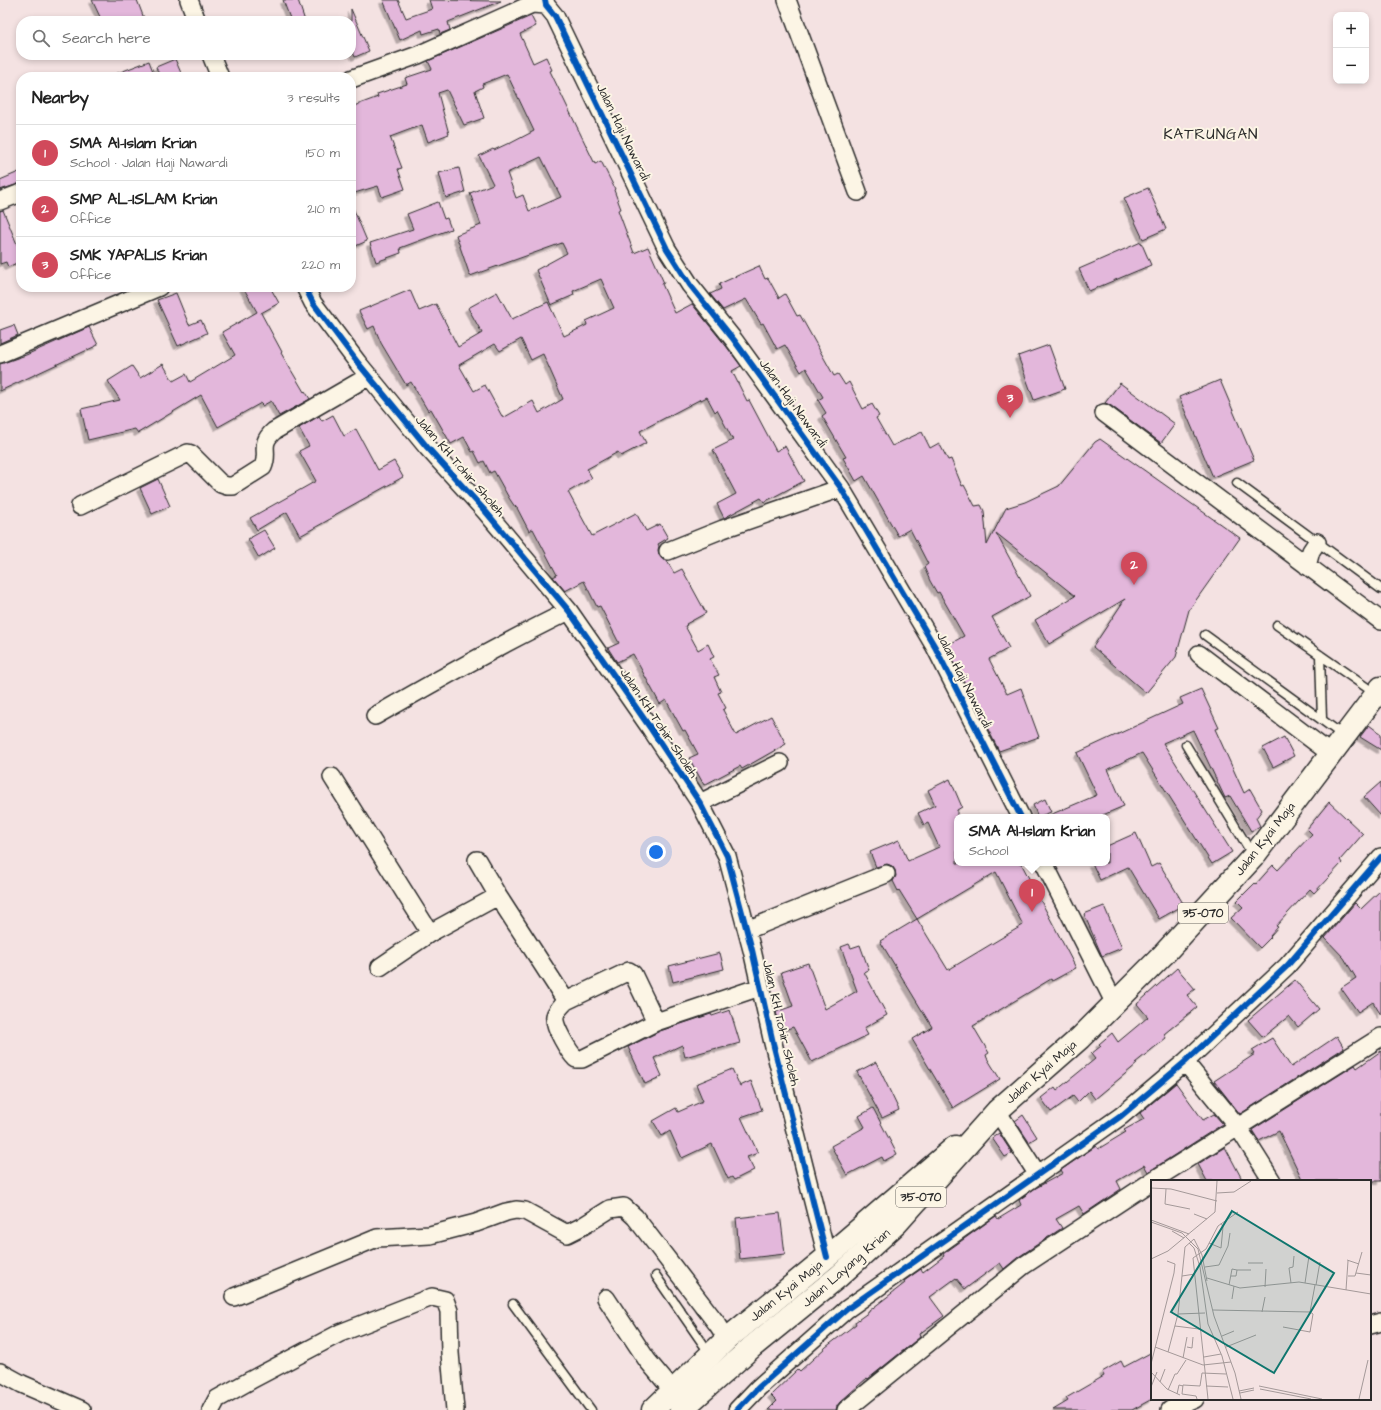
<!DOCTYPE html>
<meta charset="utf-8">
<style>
:root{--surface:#fff;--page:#f6f6f6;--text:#222;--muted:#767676;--line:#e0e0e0;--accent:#d1495b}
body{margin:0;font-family:"Architects Daughter",sans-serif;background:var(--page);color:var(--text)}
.controls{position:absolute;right:12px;top:12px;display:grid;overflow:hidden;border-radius:8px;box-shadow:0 2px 6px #0003}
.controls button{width:36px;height:36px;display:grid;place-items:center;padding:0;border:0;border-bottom:1px solid var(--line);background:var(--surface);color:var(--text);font:20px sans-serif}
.you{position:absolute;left:656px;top:852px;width:14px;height:14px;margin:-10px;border:3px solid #fff;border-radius:50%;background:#1a73e8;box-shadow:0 0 0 6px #1a73e833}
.badge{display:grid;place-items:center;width:26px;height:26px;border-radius:50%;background:var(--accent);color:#fff;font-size:13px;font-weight:700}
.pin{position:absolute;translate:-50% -33px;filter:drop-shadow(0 1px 2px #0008)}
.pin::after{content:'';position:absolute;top:21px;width:14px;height:12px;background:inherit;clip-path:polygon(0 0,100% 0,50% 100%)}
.popup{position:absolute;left:954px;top:814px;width:156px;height:52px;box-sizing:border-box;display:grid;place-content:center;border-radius:8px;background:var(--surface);filter:drop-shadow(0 1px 3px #0005);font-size:13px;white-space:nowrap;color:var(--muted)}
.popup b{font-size:15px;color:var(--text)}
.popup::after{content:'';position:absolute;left:50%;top:100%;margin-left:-8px;border:8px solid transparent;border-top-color:var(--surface)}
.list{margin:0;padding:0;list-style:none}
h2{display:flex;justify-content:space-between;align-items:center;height:52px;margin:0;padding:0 16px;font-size:17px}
h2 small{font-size:13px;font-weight:400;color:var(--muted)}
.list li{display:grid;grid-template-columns:26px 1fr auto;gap:12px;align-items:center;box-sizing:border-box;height:56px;padding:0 16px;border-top:1px solid var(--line)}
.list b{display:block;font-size:15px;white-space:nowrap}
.list p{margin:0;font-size:13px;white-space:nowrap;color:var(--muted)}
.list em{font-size:13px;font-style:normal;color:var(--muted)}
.icon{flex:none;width:22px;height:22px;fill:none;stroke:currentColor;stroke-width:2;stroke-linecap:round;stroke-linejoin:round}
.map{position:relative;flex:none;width:1381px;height:1410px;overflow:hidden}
.search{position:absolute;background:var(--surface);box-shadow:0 2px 6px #0003;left:16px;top:16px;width:340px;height:44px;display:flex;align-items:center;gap:10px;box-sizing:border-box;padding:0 14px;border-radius:16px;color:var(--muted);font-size:15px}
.panel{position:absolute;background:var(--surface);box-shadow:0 2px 6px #0003;left:16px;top:72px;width:340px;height:220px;border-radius:16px}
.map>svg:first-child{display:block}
.building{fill:#e3b7db;stroke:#2b2b2b;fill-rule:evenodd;filter:url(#shadow)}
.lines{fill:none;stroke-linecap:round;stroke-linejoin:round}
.lane-casing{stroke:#2b2b2b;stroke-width:11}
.street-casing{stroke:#2b2b2b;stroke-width:20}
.secondary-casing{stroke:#2b2b2b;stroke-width:25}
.primary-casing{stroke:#2b2b2b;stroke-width:25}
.lane{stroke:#fcf5e5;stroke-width:8}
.street{stroke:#fcf5e5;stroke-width:17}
.secondary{stroke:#fcf5e5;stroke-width:22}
.primary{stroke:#fcf5e5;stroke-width:22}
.cycleway-casing{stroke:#fcf5e5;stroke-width:8}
.cycleway{stroke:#0057b8;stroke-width:6}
.labels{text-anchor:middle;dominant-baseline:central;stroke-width:4;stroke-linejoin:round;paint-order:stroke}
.shield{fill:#fcf5e5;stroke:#6a6863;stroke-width:1}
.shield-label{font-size:12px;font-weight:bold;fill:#2b2b2b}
.street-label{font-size:13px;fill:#2b2b2b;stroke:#fcf5e5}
.quarter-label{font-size:15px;letter-spacing:1px;fill:#2b2b2b;stroke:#fcf5e5}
.inset-road{fill:none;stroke:#a49999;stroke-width:1}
.view{fill:#0f766e;fill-opacity:0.15;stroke:#0f766e;stroke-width:2}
.inset-edge{fill:none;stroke:#2b2b2b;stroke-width:2}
</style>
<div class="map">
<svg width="1381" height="1410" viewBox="0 0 1381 1410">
<defs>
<filter id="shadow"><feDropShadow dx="-3.5" dy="3.5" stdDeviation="0" flood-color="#0004"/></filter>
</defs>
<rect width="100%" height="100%" fill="#f4e2e2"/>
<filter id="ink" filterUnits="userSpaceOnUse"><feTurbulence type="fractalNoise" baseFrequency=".025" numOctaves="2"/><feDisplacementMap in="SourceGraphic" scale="8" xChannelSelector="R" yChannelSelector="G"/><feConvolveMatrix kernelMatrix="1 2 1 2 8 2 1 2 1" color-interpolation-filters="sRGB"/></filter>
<g filter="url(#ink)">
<path class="building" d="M92,0H137L145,21H102Z
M283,0H298L305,21H291Z
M383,0H398L406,18L432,9L429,0L501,1L448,22L450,30L440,34L439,29L423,34L422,30L400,40Z
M351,9L369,51L355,57L351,47Z
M531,16L536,26L520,34L533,63L546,57L552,70L550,71L595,164L601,161L615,189L614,190L621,209L618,210L634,253L648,247L664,283L662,284L675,313L692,304L726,346L741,366L732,371L747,401L749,400L776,451L785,446L804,481L764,502L761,498L724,518L717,504L736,494L713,450L733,440L717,410L715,412L707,397L701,400V399L640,431L646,443L621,456L618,452L587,469L592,478L568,492L592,536L636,513L646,531L660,524L668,538L658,544L659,546L658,550L659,555L662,559L667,561L674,573L682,569L706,613L686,624L687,625L685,626L698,650L708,644L714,657L710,659L719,675L714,677L721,692L718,693L726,708L723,710L736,735L771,716L786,744L742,769L740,766L704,785L689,758L698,754L685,730L683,731L666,700L660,704L633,654L617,662L613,656L608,648L619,643L600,606L597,607L584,581L565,591L553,577L557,575L533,529L529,531L516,506L515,507L509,498L494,471L490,473L484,461L480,463L474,451L472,452L464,437L451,444L431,409L428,411L411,382L406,385L381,343L374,326L368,329L359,311L410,290L419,311L436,304L458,347L482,333L468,308L497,292L512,319L548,302L564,336L587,325L586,321L614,308L601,279L573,291L574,295L551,305L536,270L567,253L562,243L470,276L456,235L481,225L470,193L493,184L479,156L493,149L494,150L509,143V144L534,131L507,74L482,84L483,87L475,91L484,118L464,125L447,90L438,93L449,134L428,142L422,125L390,137L402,168L398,169L405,189L382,197L378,186L351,194V107L378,97L377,94L407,84L405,78L432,69L428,61ZM541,157L561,197L529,211L523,195L516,198L507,173ZM521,339L531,360L543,354L563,399L539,413L533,401L503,418L485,385L474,391L459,365L495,344L500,351Z
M175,59L181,73L171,77H160L156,67Z
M149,61L154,74L146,77H110V76Z
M459,168L465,192L446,198L439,173Z
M21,171V183L0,190V180Z
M1148,188L1166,229L1143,239L1124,198Z
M438,202L444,219L447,218L451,229L400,248L401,253L376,262L370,243L413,229L407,214Z
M351,203L367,241L351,248Z
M3,210L21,254V261L8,267L6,262L0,264V211Z
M1141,242L1151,265L1089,291L1079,269Z
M759,266L765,279L768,278L779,298L785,294L797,316L800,315L834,376L838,374L845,385L849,382L863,409L872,404L879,416L876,418L892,446L922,432L930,448L939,443L948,460L951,459L962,486L964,485L975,506L981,505L984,511L987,545L1006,508L1025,502L1059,486L1095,442L1100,439L1240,538L1189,610L1176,657L1146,693L1093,647L1125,599L1049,644L1035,620L1075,596L996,533L1030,596L992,617L1009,648L989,659L1007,694L1021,688L1039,737L999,751L946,646L964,636L939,592L937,593L930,581L924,567L928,564L910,529L898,536L864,476L856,481L843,458L846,457L822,416L826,413L818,400L823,397L806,368L801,372L785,345L777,349L763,323L761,324L746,299L723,310L710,294L721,289L719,284Z
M243,287H270L279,303L261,313L282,352L281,353L304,392L305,391L310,399L279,416L271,401L262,406L261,403L218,427L201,395L138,433L135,429L88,440L81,409L120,400L108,381L132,366L140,378L163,364L173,381L186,374L190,382L235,355L222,332L257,312Z
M176,293L189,325L201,320L207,333L178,346L157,300Z
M14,325L18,335L0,343V330Z
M89,327L98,345L0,391V364L26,355Z
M1049,345L1065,389L1034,400L1018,356Z
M1220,380L1254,460L1213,477L1179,397Z
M1120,383L1175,424L1161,443L1110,405L1105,403Z
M333,415L344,436L356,429L378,470L394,461L403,477L331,517L332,518L300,536L287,512L257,530L250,518L316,481L299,451L309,446L299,428L319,416L322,421Z
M158,479L170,506L152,514L140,488Z
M264,530L275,548L259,558L248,539Z
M1201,689L1219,728L1215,729L1244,793L1250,789L1262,810L1256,818L1260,826L1251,831L1230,796L1225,798L1193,730L1163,743L1232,852L1212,864L1142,753L1108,769L1124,806L1098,817H1045L1097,795L1077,753L1183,704L1180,698Z
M1369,725L1381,734V750L1360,737Z
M1284,737L1294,756L1273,767L1263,748Z
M950,779L962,807L957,810V863H1021L1076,968L1052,981L1051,979L973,1026L989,1053L986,1055L987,1058L1000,1079L953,1108L912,1039L932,1027L880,941L917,919L899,890L898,891L893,881L896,876L895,870L892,866L887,864L876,867L870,852L899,840L908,861L939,847L928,823L924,825L918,813L935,805L928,790ZM996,872L1023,925L948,970L917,919Z
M1381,782V816L1364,797Z
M1045,799L1051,812L1038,817L1033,805Z
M1329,802L1363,834L1340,860L1342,863L1314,893L1310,889L1276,926L1278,927L1270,936L1271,937L1260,948L1231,918L1243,907L1237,901L1255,883L1256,884L1273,865L1278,870L1312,834L1307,829Z
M1136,833L1151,867L1159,863L1184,905L1159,919L1128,867L1100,880L1092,863H1107V846Z
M1381,890V1015L1373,1002L1358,1012L1341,988L1356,978L1344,958L1325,938L1355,903L1361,909Z
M1104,906L1122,948L1102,956L1084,914Z
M849,944L851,948L860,945L869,970L864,972L887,1015L864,1028L868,1035L812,1062L793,1027L781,1031L776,1012L793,1006L781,972L808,963L825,1009L857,991L841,947Z
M720,953L724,969L673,982L669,966Z
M1177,968L1195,989L1187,995L1197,1007L1164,1034L1166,1038L1135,1063L1137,1064L1095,1099L1089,1091L1078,1102L1073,1096L1051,1112L1041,1098L1055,1087L1057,1090L1095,1059L1091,1054L1101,1046L1099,1044L1112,1033L1118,1042L1148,1017L1137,1004Z
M1295,980L1319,1009L1298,1027L1289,1016L1263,1037L1248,1020Z
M730,1010L740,1043L718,1049L717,1048L685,1057L682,1045L654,1058L662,1076L645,1084L628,1047L660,1031L711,1014L712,1016Z
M1337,1036L1344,1048L1240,1114L1214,1081L1255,1054L1252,1050L1272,1038L1291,1067Z
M1381,1051V1181H1303L1279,1131L1259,1141L1252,1130L1355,1065L1357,1068Z
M876,1062L899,1110L882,1118L857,1072Z
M732,1069L740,1086L751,1081L762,1110L741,1117L758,1153L747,1157L754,1170L734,1180L732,1177L728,1179L712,1144L682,1158L670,1131L662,1136L653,1121L676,1108L678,1112L703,1101L696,1084Z
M1176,1083L1203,1120L1214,1114L1223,1124L1148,1172L1144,1165L1117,1181L1121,1189L1084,1214L1079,1206L1056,1219L1062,1228L1017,1258L1004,1269L1000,1263L965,1289L956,1278L930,1297L944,1316L919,1334L920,1337L868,1379L867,1378L840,1402L837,1406L836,1410H768L777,1401L771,1395L798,1369L800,1371L826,1347L856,1324L855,1322L869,1312V1311L905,1283L904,1281L921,1269L923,1272L944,1256L943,1254L996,1216L998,1219L1021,1205L1019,1200L1034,1189L1063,1173L1061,1170L1096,1146L1098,1149L1126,1132L1124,1130L1144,1119L1140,1113Z
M873,1108L897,1154L884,1161L882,1157L847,1175L831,1146L865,1127L859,1116Z
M1023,1115L1037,1137L1029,1142L1015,1121Z
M999,1133L1012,1153L1005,1157L992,1138Z
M1225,1147L1243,1181H1207L1198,1164Z
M780,1213L785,1254L740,1259L736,1218Z
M1152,1352V1399L1132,1410H1053L1068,1401L1066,1398L1104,1376L1102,1372L1121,1361L1124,1367Z"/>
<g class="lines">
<g class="lane-casing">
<path id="lane" d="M1237,483L1381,589
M1277,625L1376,694
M1205,635L1344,736
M1320,655L1322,719
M1186,745L1252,854
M656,1276L710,1354
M513,1304L591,1410"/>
</g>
<g class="street-casing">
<path id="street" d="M189,0L197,21
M545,0L546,5L555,16L667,249L690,285L734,340L841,488L935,647L1021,817
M787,0L858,192
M211,55L220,77
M351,79L418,55L532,4L546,5
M0,201L21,193
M305,287L313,303L358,363L427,447L486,512L569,611L651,729L700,803L727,856L752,950L773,1043L827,1257
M0,354L159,287
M1104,413L1381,621
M80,506L188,453L191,454L221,484L227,486H233L263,467C270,451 258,445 274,431L369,376
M668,551L723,529L841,488
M1307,566L1311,551L1317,542
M1199,654L1331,754
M375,716C439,679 503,643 569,611
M332,777L430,933
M700,803L780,763
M477,860L498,896L566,1001L629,971L633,974L656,1022
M1044,863L1115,1004
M747,930L886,874
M380,967L430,933L498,896
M566,1001C562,1005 556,1011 555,1016C553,1026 569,1052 576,1059H582L656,1022L760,987
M1185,1062L1238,1127L1272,1181
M997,1111L1038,1175
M1152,1181L1381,1037
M234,1297L377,1238L430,1235L476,1223L506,1212L516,1210L525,1211L567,1234L583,1226L610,1209L624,1207L635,1217L718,1325L727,1339
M606,1298L647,1360L673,1391
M1370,1325L1381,1322
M0,1372L22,1384L82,1410
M211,1410L217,1399L251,1380L340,1333L432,1297L445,1300L449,1311L450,1353L455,1410
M737,1410L758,1388L847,1309L1121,1116L1185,1062L1287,966L1381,857
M846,1410L1023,1266L1152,1181
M1170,1410L1195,1399"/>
</g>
<g class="secondary-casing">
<path id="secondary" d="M653,1410L727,1339L827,1257L955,1147"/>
</g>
<g class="primary-casing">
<path id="primary" d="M681,1410L753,1346L839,1276L897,1223L997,1111L1080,1038L1163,955L1253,857L1381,688"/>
</g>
<use href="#lane" class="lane"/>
<use href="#street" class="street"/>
<use href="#secondary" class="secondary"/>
<use href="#primary" class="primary"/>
<g class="cycleway-casing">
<path id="cycleway" d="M545,0L546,5L555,16L667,249L690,285L734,340L841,488L935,647L1021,817
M305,287L313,303L358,363L427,447L486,512L569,611L651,729L700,803L727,856L752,950L773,1043L827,1257
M737,1410L758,1388L847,1309L1121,1116L1185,1062L1287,966L1381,857"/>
</g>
<use href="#cycleway" class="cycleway"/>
</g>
</g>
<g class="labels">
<g class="shield">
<rect x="1178" y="903" width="50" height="20" rx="3"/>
<rect x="896" y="1187" width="50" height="20" rx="3"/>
</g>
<g class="shield-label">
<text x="1203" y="913">35-070</text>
<text x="921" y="1197">35-070</text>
</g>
<g class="street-label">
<text transform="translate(623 132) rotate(64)">Jalan Haji Nawardi</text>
<text transform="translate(793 403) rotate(54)">Jalan Haji Nawardi</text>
<text transform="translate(460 466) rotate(49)">Jalan KH Tohir Sholeh</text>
<text transform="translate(964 680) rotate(63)">Jalan Haji Nawardi</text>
<text transform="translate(659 723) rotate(56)">Jalan KH Tohir Sholeh</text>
<text transform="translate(1265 839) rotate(-52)">Jalan Kyai Maja</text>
<text transform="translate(781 1023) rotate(77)">Jalan KH Tohir Sholeh</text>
<text transform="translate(1041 1072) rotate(-41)">Jalan Kyai Maja</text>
<text transform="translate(846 1268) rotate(-41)">Jalan Layang Krian</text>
<text transform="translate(786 1291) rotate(-39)">Jalan Kyai Maja</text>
</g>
<g class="quarter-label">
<text x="1211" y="134">KATRUNGAN</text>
</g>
</g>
<g transform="translate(1151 1180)">
<rect width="220" height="220" fill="#f4e2e2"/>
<path class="inset-road" d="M0,8L20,9L66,21M15,9L14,24L39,29M66,13L83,12L100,1M43,34L56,39M0,40L38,54M0,42L31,53L47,69L63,136L84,193L90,219M21,51L33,58M38,63L43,68L49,87L57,144L71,176L82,219M58,63L70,68L72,47L70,43M0,79L17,71L64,32L66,1M196,80L208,84M97,83H112M54,87L68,85L77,66L79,53M205,93L220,95M31,96L44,94M80,96H85L86,90H100M197,96H204L211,72M56,98L89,108L148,102L220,114M140,103L138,88L142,87L143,76M154,103L158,76M78,105L81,89L86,90M165,105L169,82M114,107L115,89M195,110L197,81M81,119L83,106M62,130L159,132M111,132L114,117M27,134L54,133M24,146L48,149M132,147L159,152L162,134L159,132L164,105M71,156L83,151M4,167L52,185L80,182M36,167L41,168L42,157M75,167L105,155M17,172L27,134L34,67L43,59L51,75L56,101M53,177L70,174M32,178L36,157M0,184L23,93L24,84L16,81M0,192L16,209L29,215M9,202L14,189M55,206L77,207M108,206L171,219M0,207L6,192M109,209L160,219M17,210L24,194H26L35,180M88,211L103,208M89,213L103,210M26,214L28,205L32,206M46,219L45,216L31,214L32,205L49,206L51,193L75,194M57,219L42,78L55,69L67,46L87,32M208,219L217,180"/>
<path class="view" d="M81,31L183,93L123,193L20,132Z"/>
<rect width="220" height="220" class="inset-edge"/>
</g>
</svg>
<div class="controls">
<button>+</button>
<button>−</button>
</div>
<div class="you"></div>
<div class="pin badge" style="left:1032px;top:912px">1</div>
<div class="popup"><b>SMA Al-Islam Krian</b>School</div>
<div class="pin badge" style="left:1134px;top:585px">2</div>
<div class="pin badge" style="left:1010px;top:418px">3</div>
<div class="search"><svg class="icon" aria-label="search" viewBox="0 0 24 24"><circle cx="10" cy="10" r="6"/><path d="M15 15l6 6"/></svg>Search here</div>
<section class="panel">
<h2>Nearby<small>3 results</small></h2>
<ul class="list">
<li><span class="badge">1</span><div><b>SMA Al-Islam Krian</b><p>School · Jalan Haji Nawardi</p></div><em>150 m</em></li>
<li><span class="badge">2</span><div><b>SMP AL-ISLAM Krian</b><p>Office</p></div><em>210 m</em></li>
<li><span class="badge">3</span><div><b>SMK YAPALIS Krian</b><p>Office</p></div><em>220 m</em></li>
</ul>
</section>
</div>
